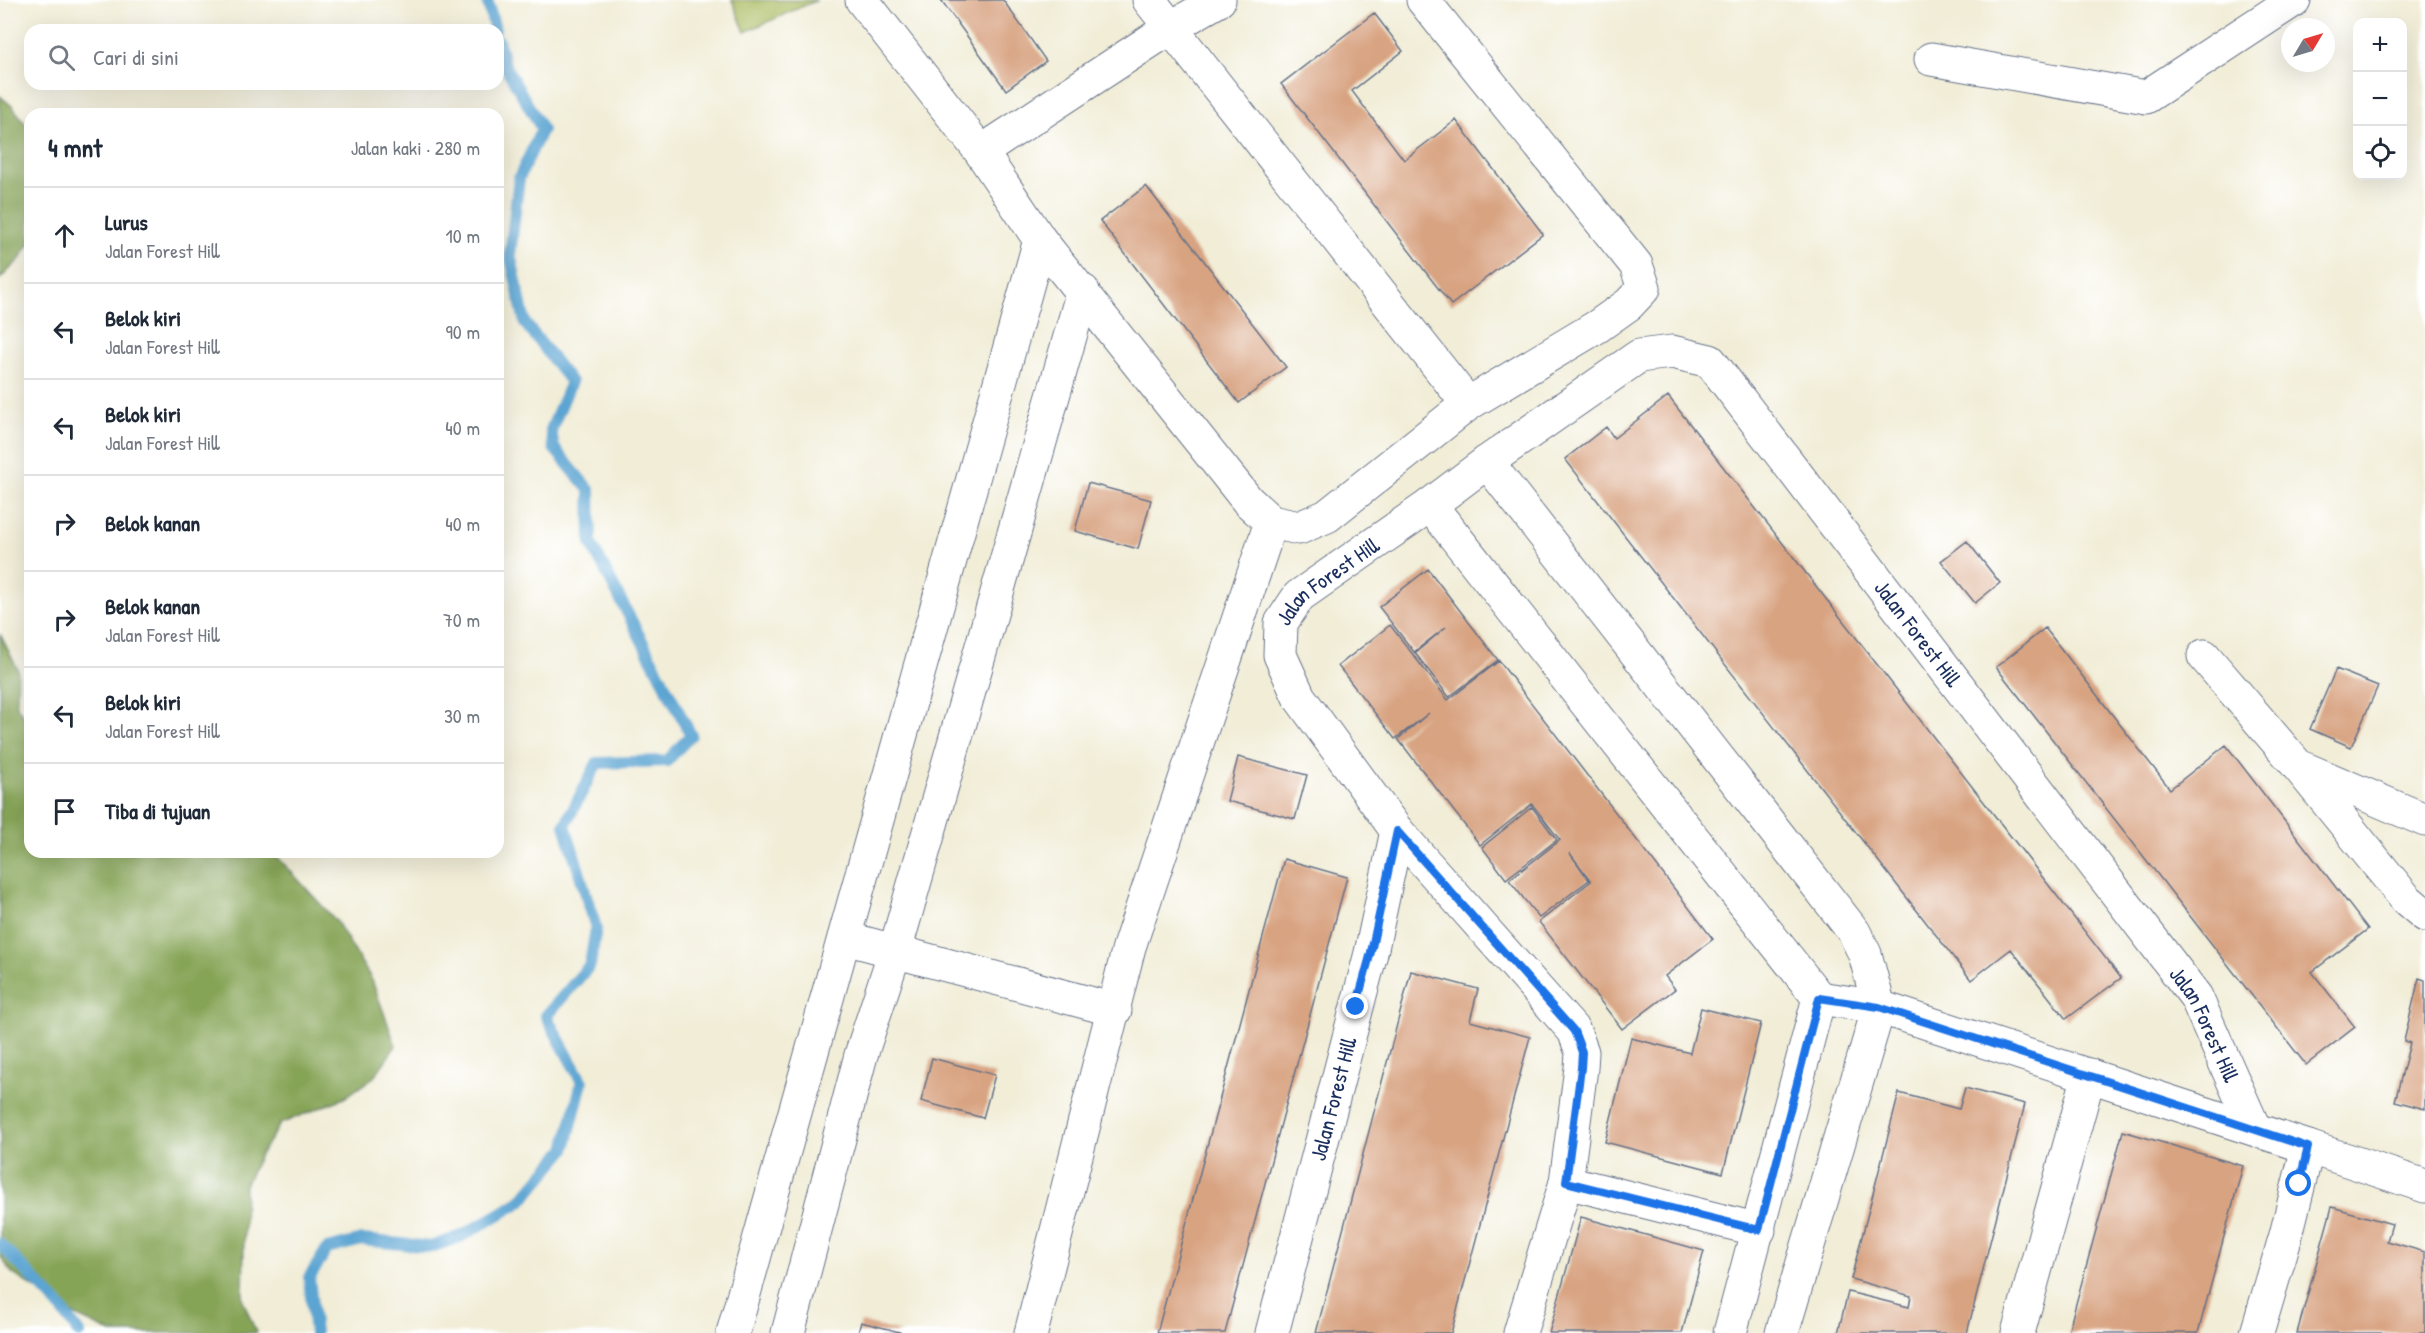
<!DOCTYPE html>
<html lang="id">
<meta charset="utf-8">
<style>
:root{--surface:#fff;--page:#f2f2f3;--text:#1f2937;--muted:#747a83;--line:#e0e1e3}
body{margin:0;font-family:"Patrick Hand",sans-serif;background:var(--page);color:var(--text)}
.controls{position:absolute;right:18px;top:18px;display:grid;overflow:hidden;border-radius:12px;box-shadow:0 6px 24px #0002}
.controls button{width:54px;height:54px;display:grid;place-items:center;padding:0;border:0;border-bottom:2px solid var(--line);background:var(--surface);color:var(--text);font:30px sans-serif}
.compass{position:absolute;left:2281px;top:18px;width:54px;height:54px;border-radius:50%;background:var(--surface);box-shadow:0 6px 24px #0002;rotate:52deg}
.stop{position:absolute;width:18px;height:18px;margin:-14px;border:4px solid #1a73e8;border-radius:50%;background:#fff}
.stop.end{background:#1a73e8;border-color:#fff;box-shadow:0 2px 6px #0008}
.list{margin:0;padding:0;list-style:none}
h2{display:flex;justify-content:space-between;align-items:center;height:78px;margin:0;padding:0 24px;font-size:26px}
h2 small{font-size:20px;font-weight:400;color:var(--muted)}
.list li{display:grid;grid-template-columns:39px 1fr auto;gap:18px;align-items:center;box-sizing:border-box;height:96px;padding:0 24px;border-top:2px solid var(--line)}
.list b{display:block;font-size:22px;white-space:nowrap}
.list p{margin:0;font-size:20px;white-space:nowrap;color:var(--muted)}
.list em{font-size:20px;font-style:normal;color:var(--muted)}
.icon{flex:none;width:33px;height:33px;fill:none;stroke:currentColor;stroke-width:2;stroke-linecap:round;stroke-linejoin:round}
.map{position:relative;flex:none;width:2425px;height:1333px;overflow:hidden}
.search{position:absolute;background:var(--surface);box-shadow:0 6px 24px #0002;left:24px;top:24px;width:480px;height:66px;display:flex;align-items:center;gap:15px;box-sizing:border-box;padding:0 21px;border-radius:18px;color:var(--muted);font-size:22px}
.panel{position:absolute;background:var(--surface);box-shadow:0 6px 24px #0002;left:24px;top:108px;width:480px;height:750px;border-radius:18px}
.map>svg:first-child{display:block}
.green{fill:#a9bc60;stroke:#62765f;stroke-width:1.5}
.forest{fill:#86a456;stroke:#506a5a;stroke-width:1.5}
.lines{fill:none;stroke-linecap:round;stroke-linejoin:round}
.stream{stroke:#5ba4d2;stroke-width:12}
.building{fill:#d8a381}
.minor-casing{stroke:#667288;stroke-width:35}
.minor{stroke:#fff;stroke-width:33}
.route{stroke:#1a73e8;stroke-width:8}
.labels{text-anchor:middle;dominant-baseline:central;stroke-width:4.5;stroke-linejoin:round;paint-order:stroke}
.street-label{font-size:22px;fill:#1b2f5e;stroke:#fff}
</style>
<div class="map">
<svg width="2425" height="1333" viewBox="0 0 2425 1333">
<rect width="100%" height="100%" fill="#fff"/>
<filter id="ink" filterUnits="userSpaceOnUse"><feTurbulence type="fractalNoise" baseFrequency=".0167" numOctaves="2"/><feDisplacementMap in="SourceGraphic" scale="12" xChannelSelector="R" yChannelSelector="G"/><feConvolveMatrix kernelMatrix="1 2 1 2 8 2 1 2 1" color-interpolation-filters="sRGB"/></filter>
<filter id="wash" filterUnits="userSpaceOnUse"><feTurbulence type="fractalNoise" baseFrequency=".008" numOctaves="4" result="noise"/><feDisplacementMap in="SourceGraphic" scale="24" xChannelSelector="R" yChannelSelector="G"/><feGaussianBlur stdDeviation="1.35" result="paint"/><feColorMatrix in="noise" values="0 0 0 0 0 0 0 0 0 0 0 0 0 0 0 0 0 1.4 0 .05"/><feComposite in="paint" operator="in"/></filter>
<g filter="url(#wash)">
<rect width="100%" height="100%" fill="#f1edd7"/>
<path class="green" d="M732,0H817L745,32Z"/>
<path class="forest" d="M0,96L12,106L30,129V243L20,259L0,279Z
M0,634L18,670L17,706L30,727V852H273L337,922L372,980L396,1046L374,1077L344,1098L280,1124L260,1155L245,1185L243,1300L256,1332L255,1333H112L76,1316L12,1273L0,1256Z"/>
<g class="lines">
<path class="stream" d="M487,0L495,30
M0,1244L58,1304L79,1333
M315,1333L309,1278L327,1249L362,1240L431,1247L462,1236L520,1202L565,1149L582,1082L546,1016L590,965L596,928L565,825L597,763L667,761L691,735L591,543L590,491L554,448L551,430L571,382L525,323L510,254L519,178L542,129L505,66L498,40"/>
</g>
<g id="blocks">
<path class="building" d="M941,0H1003L1046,61L1006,90Z
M1374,13L1403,51L1352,91L1404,160L1456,120L1543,234L1451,305L1281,84Z
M1146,186L1286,367L1239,403L1100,221Z
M1668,396L2121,978L2066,1019L2011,949L1971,980L1565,459L1606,427L1614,438Z
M1088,483L1151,500L1138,549L1075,531Z
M1967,541L2000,583L1975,603L1941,561Z
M1428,569L1498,660L1449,697L1415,653L1446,627L1414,652L1379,607Z
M1390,625L1448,700L1499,661L1713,939L1665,976L1675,989L1622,1029L1539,922L1591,881L1569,852L1589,880L1539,918L1509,880L1560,840L1532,804L1480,845L1398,739L1429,713L1395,739L1338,666Z
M2045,628L2170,789L2226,745L2368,929L2312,972L2355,1027L2306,1065L1996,667Z
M2336,669L2378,686L2351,747L2310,729Z
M1238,757L1307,775L1295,819L1227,801Z
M1532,807L1557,840L1506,879L1482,847Z
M1284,859L1347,877L1287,1101L1225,1333H1157Z
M1411,971L1478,989L1470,1021L1530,1037L1451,1333H1316Z
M2419,978L2425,980V1109L2395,1101L2410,1043L2404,1041Z
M1701,1008L1761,1023L1723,1173L1605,1142L1631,1038L1690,1053Z
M932,1058L995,1075L983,1118L921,1101Z
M1965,1088L2025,1104L1967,1333H1838L1848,1292L1909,1307L1911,1296L1851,1279L1899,1093L1959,1109Z
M2123,1131L2243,1166L2198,1333H2068Z
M2332,1207L2392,1224L2387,1241L2425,1252V1333H2297Z
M1581,1217L1704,1251L1682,1333H1549Z
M861,1322L900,1332V1333H858Z"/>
</g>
</g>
<g filter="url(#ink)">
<use href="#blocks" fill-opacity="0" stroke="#667288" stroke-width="1.5"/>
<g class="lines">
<g class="minor-casing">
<g id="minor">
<path d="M862,0L981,152L1040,240L1248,501L1271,522L1299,528L1327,516L1468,404L1598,326L1629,304L1644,288L1636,265L1423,0"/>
<path d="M1149,0L1468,404"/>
<path d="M1931,59L2146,97L2294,0"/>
<path d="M981,152L1170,28L1219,0"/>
<path d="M1487,462L1854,932L1865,954L1879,1007L1782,1333"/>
<path d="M1430,505L1819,998L1730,1333"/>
<path d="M2204,656L2298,766"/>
<path d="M2425,820L2298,766L2406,899L2425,915"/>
<path d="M845,938L1115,1010"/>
<path d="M1819,998L1879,1007L2308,1147L2286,1235L2257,1333"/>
<path d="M2308,1147L2425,1186"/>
<path d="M1566,1182L1759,1230"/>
<path d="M733,1333L1040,240"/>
<path d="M788,1333L861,1055L895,951L1083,291"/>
<path d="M1031,1333L1129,947L1271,522"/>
<path id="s1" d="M1272,1333L1371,953L1397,831"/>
<path id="s2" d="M1520,1333L1566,1182L1581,1068L1582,1052L1574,1031L1397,831L1299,697L1280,655L1281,623L1299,596L1430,505L1487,462L1639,356L1672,352L1710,361L2196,997L2254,1128"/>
<path d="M2018,1333L2089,1075"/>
</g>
</g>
<use href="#minor" class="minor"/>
</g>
</g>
<g class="lines" filter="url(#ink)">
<path class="route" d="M1356,1007L1371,952L1397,831L1574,1031L1582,1052L1581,1068L1566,1182L1759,1230L1819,998L1879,1007L2308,1147L2299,1184"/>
</g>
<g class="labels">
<g class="street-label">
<text stroke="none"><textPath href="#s2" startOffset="886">Jalan Forest Hill</textPath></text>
<text stroke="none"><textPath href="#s2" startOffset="1686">Jalan Forest Hill</textPath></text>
<text stroke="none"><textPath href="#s2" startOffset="2172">Jalan Forest Hill</textPath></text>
<text stroke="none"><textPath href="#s1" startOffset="242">Jalan Forest Hill</textPath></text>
</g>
</g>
</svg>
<div class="controls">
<button>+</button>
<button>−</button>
<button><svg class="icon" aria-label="locate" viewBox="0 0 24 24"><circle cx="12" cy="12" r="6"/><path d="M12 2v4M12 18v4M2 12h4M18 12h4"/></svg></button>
</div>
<svg class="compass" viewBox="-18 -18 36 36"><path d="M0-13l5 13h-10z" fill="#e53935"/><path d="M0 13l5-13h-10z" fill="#747a83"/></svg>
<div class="stop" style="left:2299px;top:1184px"></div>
<div class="stop end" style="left:1356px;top:1007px"></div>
<div class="search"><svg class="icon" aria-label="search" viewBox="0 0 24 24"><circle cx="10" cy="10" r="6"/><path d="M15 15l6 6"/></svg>Cari di sini</div>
<section class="panel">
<h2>4 mnt<small>Jalan kaki · 280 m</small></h2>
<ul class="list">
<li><svg class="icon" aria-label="ahead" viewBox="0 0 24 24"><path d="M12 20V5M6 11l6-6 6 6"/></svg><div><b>Lurus</b><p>Jalan Forest Hill</p></div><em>10 m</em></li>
<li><svg class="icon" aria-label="left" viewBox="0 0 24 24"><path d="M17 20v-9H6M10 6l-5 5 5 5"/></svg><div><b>Belok kiri</b><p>Jalan Forest Hill</p></div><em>90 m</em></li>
<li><svg class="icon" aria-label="left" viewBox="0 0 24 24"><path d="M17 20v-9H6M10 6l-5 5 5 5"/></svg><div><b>Belok kiri</b><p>Jalan Forest Hill</p></div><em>40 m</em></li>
<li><svg class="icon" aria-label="right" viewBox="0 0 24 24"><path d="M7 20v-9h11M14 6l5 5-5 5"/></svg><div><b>Belok kanan</b></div><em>40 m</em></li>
<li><svg class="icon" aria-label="right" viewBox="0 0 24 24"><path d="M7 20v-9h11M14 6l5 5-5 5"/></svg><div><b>Belok kanan</b><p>Jalan Forest Hill</p></div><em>70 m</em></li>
<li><svg class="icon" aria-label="left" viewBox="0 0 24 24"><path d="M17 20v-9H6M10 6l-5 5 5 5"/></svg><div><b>Belok kiri</b><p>Jalan Forest Hill</p></div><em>30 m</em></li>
<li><svg class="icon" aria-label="arrive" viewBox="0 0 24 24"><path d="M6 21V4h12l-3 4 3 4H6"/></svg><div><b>Tiba di tujuan</b></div></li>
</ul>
</section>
</div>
